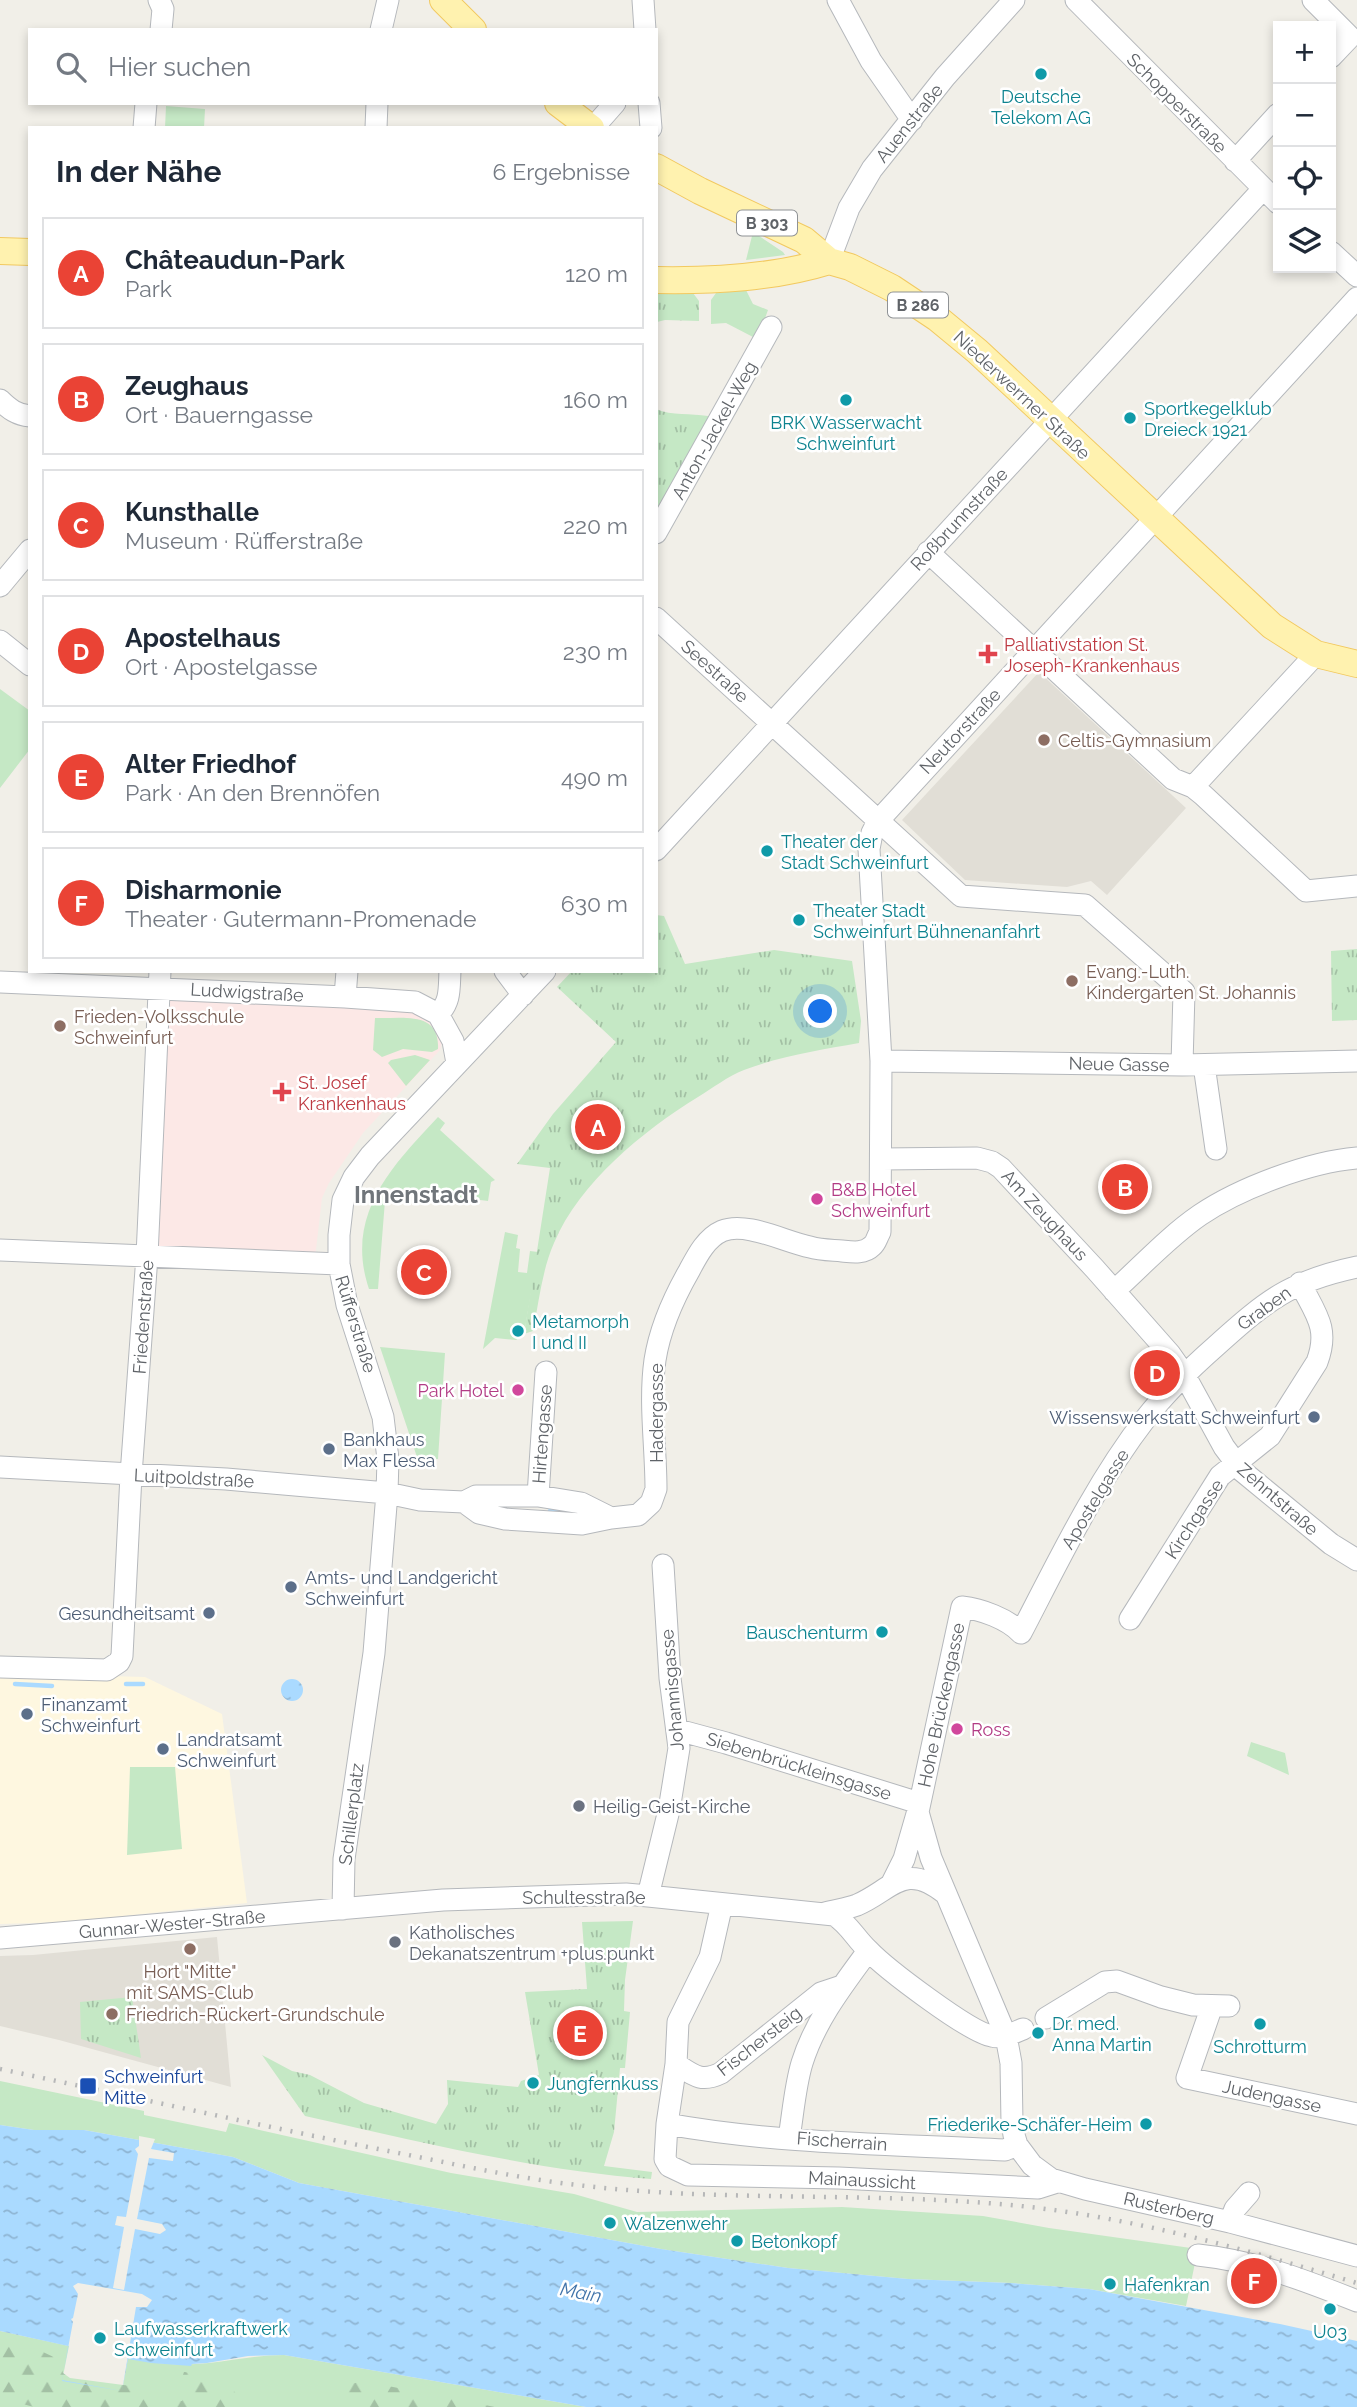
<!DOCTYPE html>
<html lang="de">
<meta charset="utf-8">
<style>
:root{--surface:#fff;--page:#f2f2f3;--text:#1f2937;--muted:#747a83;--line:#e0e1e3;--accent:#ea4335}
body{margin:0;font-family:Raleway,sans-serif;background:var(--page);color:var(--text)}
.controls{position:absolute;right:21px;top:21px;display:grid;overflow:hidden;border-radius:0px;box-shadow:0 4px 10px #0003}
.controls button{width:63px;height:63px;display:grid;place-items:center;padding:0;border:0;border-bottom:2px solid var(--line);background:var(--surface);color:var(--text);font:35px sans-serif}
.you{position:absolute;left:821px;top:1012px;width:24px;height:24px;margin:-18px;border:5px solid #fff;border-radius:50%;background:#1a73e8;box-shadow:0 0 0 10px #1a73e833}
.badge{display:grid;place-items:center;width:46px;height:46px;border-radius:50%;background:var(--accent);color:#fff;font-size:23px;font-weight:700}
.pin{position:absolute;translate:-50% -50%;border:4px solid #fff;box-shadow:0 2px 7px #0006}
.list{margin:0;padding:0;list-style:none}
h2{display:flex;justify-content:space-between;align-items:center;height:91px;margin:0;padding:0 28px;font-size:30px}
h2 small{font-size:23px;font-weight:400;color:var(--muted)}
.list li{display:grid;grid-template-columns:46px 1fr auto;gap:21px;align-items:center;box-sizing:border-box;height:112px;margin:0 14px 14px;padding:0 14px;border:2px solid var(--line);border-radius:0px}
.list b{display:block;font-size:26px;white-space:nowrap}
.list p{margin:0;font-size:23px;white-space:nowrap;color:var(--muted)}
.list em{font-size:23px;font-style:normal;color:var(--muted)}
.icon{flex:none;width:38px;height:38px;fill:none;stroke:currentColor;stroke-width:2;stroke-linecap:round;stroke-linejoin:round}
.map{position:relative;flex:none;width:1357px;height:2407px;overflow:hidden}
.search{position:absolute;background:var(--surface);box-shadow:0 4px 10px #0003;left:28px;top:28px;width:630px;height:77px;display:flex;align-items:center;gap:18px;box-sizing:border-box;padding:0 24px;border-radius:0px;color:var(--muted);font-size:26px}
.panel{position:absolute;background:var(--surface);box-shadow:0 4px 10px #0003;left:28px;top:126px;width:630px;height:847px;border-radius:0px}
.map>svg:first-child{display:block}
.commercial{fill:#fef7e0}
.education{fill:#e1ded6}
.medical{fill:#fce8e6}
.grass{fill:#c5e8c5}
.forest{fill:url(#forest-firs)}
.park{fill:url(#park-tufts)}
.water{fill:url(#water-ripples);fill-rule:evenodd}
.pier{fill:#f1efe8}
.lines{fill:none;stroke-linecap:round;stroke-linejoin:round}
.stream{stroke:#aadaff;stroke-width:4.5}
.minor-casing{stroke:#b5b8bc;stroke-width:23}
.major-casing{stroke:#f2c960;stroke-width:28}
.minor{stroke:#fff;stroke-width:21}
.major{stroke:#fff2af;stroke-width:26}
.rail{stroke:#b6b7b8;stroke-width:4.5;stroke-dasharray:2 9;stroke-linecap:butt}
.culture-dot{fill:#0f9aa8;stroke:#fff;stroke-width:2.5}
.health-dot{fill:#e0444e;stroke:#fff;stroke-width:2.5}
.education-dot{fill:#8d6e63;stroke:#fff;stroke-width:2.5}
.hotel-dot{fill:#d1479c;stroke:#fff;stroke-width:2.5}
.service-dot{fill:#5c6f8a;stroke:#fff;stroke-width:2.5}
.worship-dot{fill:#6b7280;stroke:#fff;stroke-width:2.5}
.transit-dot{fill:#1a4fb4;stroke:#fff;stroke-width:2.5}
.labels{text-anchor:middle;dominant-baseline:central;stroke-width:5;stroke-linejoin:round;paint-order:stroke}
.shield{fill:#fff;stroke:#8f9295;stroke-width:2}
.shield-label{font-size:16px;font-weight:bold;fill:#5f6368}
.culture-label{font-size:18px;fill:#0d838f;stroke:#fff;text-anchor:start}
.street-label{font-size:18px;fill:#5f6368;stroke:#fff}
.health-label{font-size:18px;fill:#be3a42;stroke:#fff;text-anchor:start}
.education-label{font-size:18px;fill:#785e54;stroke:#fff;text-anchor:start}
.hotel-label{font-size:18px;fill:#b23c85;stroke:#fff;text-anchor:start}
.service-label{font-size:18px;fill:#4e5e75;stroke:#fff;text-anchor:start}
.worship-label{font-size:18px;fill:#5b616d;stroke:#fff;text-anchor:start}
.transit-label{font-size:18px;fill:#164399;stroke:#fff;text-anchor:start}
.water-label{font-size:19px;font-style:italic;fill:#4174aa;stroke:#fff}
.district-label{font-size:24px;font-weight:bold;fill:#70757a;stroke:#fff}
</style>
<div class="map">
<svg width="1357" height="2407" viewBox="0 0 1357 2407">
<defs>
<pattern id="forest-firs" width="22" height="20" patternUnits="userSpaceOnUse" patternTransform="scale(1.75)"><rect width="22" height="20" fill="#c5e8c5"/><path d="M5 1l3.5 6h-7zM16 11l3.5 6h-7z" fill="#a3c0a4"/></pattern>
<pattern id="park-tufts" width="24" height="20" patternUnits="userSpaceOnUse" patternTransform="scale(1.75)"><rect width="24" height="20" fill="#c5e8c5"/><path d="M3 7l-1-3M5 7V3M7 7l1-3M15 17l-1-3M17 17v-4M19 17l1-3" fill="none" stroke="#a3c0a4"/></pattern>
<pattern id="water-ripples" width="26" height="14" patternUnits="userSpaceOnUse" patternTransform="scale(1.75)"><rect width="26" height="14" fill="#aadaff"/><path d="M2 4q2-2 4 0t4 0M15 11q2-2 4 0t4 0" fill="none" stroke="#8eb4d2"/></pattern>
</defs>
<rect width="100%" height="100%" fill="#f1efe8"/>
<path class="commercial" d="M0,1673L145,1677L222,1714L247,1903L66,1922L0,1924Z"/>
<path class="education" d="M1039,672L1186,808L1107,895L1091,881L1067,887L965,880L902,820Z
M217,1937L231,2087L59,2040L0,2026V1956L33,1955Z"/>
<path class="medical" d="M169,994L406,1005L445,1031L440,1050L363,1133L329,1183L322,1198L315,1258L152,1252Z"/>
<path class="grass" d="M166,106L205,109L204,128H165Z
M753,232L783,252L785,255L746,260Z
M746,290L753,304L768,310L764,321L753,337L726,323L711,324V300L716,293Z
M0,689L30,711V749L0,788Z
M375,1018C402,1019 440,1010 438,1049L432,1052L403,1049L382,1057L373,1050Z
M415,1055L430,1060L406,1086L388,1063L391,1060Z
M438,1117L445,1123L440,1130L495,1180L491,1182L488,1201L386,1188L378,1289H369C344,1215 392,1166 438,1117Z
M505,1232L518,1235L516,1248L520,1249L518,1272L527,1273L530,1251L538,1252L524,1334L516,1340L495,1338L483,1349Z
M380,1347L445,1353L438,1459L418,1460Z
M1251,1742L1285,1753L1289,1775L1247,1756Z
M130,1767H175L182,1849L127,1855Z
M0,2081L144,2111V2115L226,2132L229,2123L451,2173L574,2194L637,2212L842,2207L983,2216L1049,2228L1198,2249L1186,2306L1089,2289L1011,2283L908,2279L788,2268L661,2249L299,2183L233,2157L84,2130H34L0,2125Z
M0,2331L69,2346L62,2381L122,2391L128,2358C154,2364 182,2366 209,2363C235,2360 258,2355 284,2355L586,2407H0Z"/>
<path class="forest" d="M0,2343L43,2352L60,2360L63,2373L70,2378L131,2386L149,2399L182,2401L187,2393L180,2383L184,2372C212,2374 222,2377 241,2399L237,2407H34L0,2398Z
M370,2377L388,2386L495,2407H358L343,2392L349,2384L361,2382Z"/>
<path class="park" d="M656,293H693L699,301V321L665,320L657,322L656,349Z
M656,409C672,416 691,413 708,416L711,421L656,521Z
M656,915L664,916L685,964L774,950L852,961L861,1021L859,1043C820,1050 781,1056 744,1070C728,1076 713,1088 698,1097C643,1131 580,1182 554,1243C542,1270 539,1302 533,1331L524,1334L550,1168L517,1164L553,1114L616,1042L557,987L572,971H656Z
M1357,949V1020L1332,1021L1331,951Z
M633,1921L625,1980L624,2011L630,2012L625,2068H620L614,2132L604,2166L652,2172L651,2179C534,2170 420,2142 305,2116L262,2055L292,2071L310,2075L364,2103L436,2124L448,2104L447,2080L518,2087L521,2081L539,2075L525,1992L587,1989L582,1922Z
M132,1997L141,2058L81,2039L80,2002Z"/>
<path class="water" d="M281 1690a11 11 0 1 1 22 0a11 11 0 1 1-22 0Z
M0,2125L34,2130H84L233,2157L299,2183L661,2249L788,2268L908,2279L1011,2283L1089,2289L1280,2324L1357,2341V2407H586L284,2355L248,2356L207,2363L192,2364L191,2366L151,2363L128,2359L122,2391L62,2381L68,2346L0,2331ZM78,2283L142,2294L152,2300L147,2307H136L122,2391L62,2380L73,2322L71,2319L73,2318L78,2294L73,2286Z"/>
<path class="pier" d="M139,2136L155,2139L151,2149L174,2153L173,2161L149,2158L137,2219L162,2224L166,2230L160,2234L135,2229L124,2290L113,2288L124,2227L115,2225L117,2216L126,2217L138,2154L135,2149L139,2146Z"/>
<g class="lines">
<path class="stream" d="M550,1511L566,1513
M15,1684L52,1686
M126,1684H143"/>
<g class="minor-casing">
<path id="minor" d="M159,0L163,9L161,30
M643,0L645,30
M838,0L871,61L912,120
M1076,0L1278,203
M1313,0L1350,37L1331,57
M381,30L388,0
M649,103L651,128
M144,128L146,103
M376,128L377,103
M593,128L615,103
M1235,161L1278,114
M1331,252L1357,276
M829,261L849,208L872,169L945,77L1014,0
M0,400C9,409 17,415 30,416
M656,533L771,327
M928,552L1173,779L1193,787L1203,795L1306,891L1357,886
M0,586L30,550
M656,618L961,896L1085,905L1184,992L1182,1065
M0,641L30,665
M1193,787L1316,654
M656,850L1263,189
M505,971L523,995
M0,982L345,997L415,1002L438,1014L453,1041L457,1063
M345,997L347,971
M438,1014C451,1002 449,988 450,971
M881,1061L1182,1065L1357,1061
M1204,1065L1216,1149
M882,1159L977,1158L992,1162L1001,1168L1095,1269L1170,1354L1184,1374L1224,1447L1242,1471L1331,1544L1357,1560
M0,1250L339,1264
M1357,1267C1290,1281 1266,1301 1216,1346C1191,1368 1167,1391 1146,1418C1095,1484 1059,1560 1021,1633C1008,1619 981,1609 962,1607L918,1812L931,1858L1006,2036L1011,2063L1012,2123L1014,2135L1017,2145L1032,2165L1051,2179L1085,2189L1230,2222L1357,2256
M1114,1291C1142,1266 1168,1237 1200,1215C1240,1188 1309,1162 1357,1158
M0,1467L226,1479L387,1493L420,1500L464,1502L476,1496H538L581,1503L611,1518
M538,1496L546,1372
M464,1502L479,1513L505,1519L582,1524L611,1518L638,1515L651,1503L656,1489C656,1447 649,1402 655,1360C660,1328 673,1299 689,1271C697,1256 706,1238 722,1231C746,1221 785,1242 810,1247C820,1250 831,1250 842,1251C852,1252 864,1254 872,1246C876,1243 877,1237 880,1232L881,1061L869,849L872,833L878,821L1357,298
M1130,1619L1220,1476L1270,1436L1317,1362C1330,1328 1315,1313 1300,1283
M0,1667L107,1670L119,1662L122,1656L131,1475L147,1256L160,971
M678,1730L726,1743L919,1803
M892,1883L904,1859L917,1814
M648,1896L669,1810L679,1748L670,1678L663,1565
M722,1904L710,1957L678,2022L676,2064L667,2124L665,2159L669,2166L688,2175L839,2178L1038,2188L1057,2182
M343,1909L344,1859L374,1653L387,1493L388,1459L383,1417L347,1305L339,1264V1235L343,1200L354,1177L370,1156L545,971
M825,1913C835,1910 847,1909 857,1905C892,1890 904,1860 946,1894
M0,1938L443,1900L626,1894L648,1896L834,1915C849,1924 855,1938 868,1950C885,1968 970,2033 992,2036C1003,2039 1013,2033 1023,2029
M1212,2006L1187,2078L1357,2114
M1046,2018L1105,1982L1117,1981L1161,1997L1193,2005L1229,2006
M676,2064C693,2075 701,2083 721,2073L821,1993L842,1986
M667,2124C778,2144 893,2144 1005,2150L1017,2145
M789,2138C793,2114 795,2086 802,2063C815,2021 843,1985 868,1951
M1230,2222L1235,2209L1249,2193
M1198,2255C1255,2261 1304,2280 1357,2301"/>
</g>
<g class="major-casing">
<path id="major" d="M443,0L473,30
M558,103L591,128
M656,167L700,191L804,240L829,261L850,267L892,288L937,318L977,351L1272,626L1316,654L1357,664
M0,251L30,252
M656,280C714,281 774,278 829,261"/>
</g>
<use href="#minor" class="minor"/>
<use href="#major" class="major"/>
<path class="rail" d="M0,2069C124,2095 248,2123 373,2148C441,2161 509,2177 577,2185C717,2202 859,2192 999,2204C1122,2214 1240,2248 1357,2283"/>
</g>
<g class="culture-dot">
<circle cx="1041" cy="74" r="7"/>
<circle cx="846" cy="400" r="7"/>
<circle cx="1130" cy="418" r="7"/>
<circle cx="767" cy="851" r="7"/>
<circle cx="799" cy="920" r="7"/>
<circle cx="518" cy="1331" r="7"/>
<circle cx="882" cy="1632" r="7"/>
<circle cx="1260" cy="2024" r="7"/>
<circle cx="1038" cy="2033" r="7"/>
<circle cx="533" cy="2083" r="7"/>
<circle cx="1146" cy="2124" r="7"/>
<circle cx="610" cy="2223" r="7"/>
<circle cx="737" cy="2241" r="7"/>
<circle cx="1110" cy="2284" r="7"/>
<circle cx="1330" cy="2309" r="7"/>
<circle cx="100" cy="2338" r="7"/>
</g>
<g class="health-dot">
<path d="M984.5 643.5h7v7h7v7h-7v7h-7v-7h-7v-7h7z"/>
<path d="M278.5 1081.5h7v7h7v7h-7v7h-7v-7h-7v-7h7z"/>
</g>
<g class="education-dot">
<circle cx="1044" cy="740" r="7"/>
<circle cx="1072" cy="981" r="7"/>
<circle cx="60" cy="1026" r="7"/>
<circle cx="190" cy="1949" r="7"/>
<circle cx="112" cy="2014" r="7"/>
</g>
<g class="hotel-dot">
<circle cx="817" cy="1199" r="7"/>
<circle cx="518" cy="1390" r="7"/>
<circle cx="957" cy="1729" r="7"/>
</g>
<g class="service-dot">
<circle cx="1314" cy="1417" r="7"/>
<circle cx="329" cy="1449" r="7"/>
<circle cx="291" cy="1587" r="7"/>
<circle cx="209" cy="1613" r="7"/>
<circle cx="27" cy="1714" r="7"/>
<circle cx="163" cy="1749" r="7"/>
</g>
<g class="worship-dot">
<circle cx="579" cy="1806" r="7"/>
<circle cx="395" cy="1942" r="7"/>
</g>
<rect class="transit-dot" x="79" y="2077" width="18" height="18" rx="3.5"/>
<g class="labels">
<g class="shield">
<rect x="737" y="210.5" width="60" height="25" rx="5"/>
<rect x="888" y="292.5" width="60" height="25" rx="5"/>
</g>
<g class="shield-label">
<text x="767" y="223">B 303</text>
<text x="918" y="305">B 286</text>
</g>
<g class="culture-label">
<text x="1041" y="96" text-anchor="middle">Deutsche<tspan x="1041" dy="21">Telekom AG</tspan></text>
<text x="1144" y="408">Sportkegelklub<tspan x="1144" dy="21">Dreieck 1921</tspan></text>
<text x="846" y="422" text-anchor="middle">BRK Wasserwacht<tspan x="846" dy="21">Schweinfurt</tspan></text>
<text x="781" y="841">Theater der<tspan x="781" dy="21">Stadt Schweinfurt</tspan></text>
<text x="813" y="910">Theater Stadt<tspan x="813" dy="21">Schweinfurt Bühnenanfahrt</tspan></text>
<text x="532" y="1321">Metamorph<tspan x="532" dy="21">I und II</tspan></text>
<text x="868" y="1632" text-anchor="end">Bauschenturm</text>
<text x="1052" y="2023">Dr. med.<tspan x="1052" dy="21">Anna Martin</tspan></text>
<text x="1260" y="2046" text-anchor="middle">Schrotturm</text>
<text x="547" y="2083">Jungfernkuss</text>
<text x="1132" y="2124" text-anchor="end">Friederike-Schäfer-Heim</text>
<text x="624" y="2223">Walzenwehr</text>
<text x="751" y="2241">Betonkopf</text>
<text x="1124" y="2284">Hafenkran</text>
<text x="114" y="2328">Laufwasserkraftwerk<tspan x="114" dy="21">Schweinfurt</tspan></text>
<text x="1330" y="2331" text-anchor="middle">U03</text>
</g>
<g class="street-label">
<text transform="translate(1177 103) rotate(45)">Schopperstraße</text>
<text transform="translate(909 123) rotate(-51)">Auenstraße</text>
<text transform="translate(1022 395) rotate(43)">Niederwerrner Straße</text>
<text transform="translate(714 430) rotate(-61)">Anton-Jackel-Weg</text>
<text transform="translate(959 519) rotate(-47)">Roßbrunnstraße</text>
<text transform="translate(715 671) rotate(42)">Seestraße</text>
<text transform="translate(960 731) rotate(-47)">Neutorstraße</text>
<text transform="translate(247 992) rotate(3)">Ludwigstraße</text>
<text transform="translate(1119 1064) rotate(1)">Neue Gasse</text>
<text transform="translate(1045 1215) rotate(47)">Am Zeughaus</text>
<text transform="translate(1264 1308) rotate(-36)">Graben</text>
<text transform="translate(143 1317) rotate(-86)">Friedenstraße</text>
<text transform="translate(356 1324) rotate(73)">Rüfferstraße</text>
<text transform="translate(656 1413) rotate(-90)">Hadergasse</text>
<text transform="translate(542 1434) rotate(-86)">Hirtengasse</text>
<text transform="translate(194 1478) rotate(3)">Luitpoldstraße</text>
<text transform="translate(1095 1499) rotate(-59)">Apostelgasse</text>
<text transform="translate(1278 1499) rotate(41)">Zehntstraße</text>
<text transform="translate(1194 1519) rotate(-57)">Kirchgasse</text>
<text transform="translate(672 1690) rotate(-95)">Johannisgasse</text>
<text transform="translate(941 1705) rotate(-78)">Hohe Brückengasse</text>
<text transform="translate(799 1766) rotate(17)">Siebenbrückleinsgasse</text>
<text transform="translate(351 1814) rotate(-83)">Schillerplatz</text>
<text x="584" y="1897">Schultesstraße</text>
<text transform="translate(172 1924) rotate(-5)">Gunnar-Wester-Straße</text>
<text transform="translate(759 2041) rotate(-38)">Fischersteig</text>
<text transform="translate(1272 2096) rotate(12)">Judengasse</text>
<text transform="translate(842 2141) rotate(4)">Fischerrain</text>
<text transform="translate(862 2180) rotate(3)">Mainaussicht</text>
<text transform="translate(1169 2208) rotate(13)">Rusterberg</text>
</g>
<g class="health-label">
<text x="1004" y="644">Palliativstation St.<tspan x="1004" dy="21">Joseph-Krankenhaus</tspan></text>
<text x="298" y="1082">St. Josef<tspan x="298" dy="21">Krankenhaus</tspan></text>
</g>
<g class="education-label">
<text x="1058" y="740">Celtis-Gymnasium</text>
<text x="1086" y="971">Evang.-Luth.<tspan x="1086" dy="21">Kindergarten St. Johannis</tspan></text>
<text x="74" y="1016">Frieden-Volksschule<tspan x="74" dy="21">Schweinfurt</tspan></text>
<text x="190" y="1971" text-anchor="middle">Hort "Mitte"<tspan x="190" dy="21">mit SAMS-Club</tspan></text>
<text x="126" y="2014">Friedrich-Rückert-Grundschule</text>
</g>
<g class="hotel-label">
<text x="831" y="1189">B&amp;B Hotel<tspan x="831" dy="21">Schweinfurt</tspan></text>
<text x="504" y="1390" text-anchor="end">Park Hotel</text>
<text x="971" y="1729">Ross</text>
</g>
<g class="service-label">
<text x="1300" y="1417" text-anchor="end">Wissenswerkstatt Schweinfurt</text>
<text x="343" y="1439">Bankhaus<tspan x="343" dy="21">Max Flessa</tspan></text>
<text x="305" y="1577">Amts- und Landgericht<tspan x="305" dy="21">Schweinfurt</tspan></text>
<text x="195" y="1613" text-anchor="end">Gesundheitsamt</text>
<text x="41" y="1704">Finanzamt<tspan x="41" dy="21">Schweinfurt</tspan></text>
<text x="177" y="1739">Landratsamt<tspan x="177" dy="21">Schweinfurt</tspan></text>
</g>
<g class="worship-label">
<text x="593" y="1806">Heilig-Geist-Kirche</text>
<text x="409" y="1932">Katholisches<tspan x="409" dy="21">Dekanatszentrum +plus.punkt</tspan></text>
</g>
<g class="transit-label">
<text x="104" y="2076">Schweinfurt<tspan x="104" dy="21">Mitte</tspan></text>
</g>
<g class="water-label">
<text transform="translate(581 2292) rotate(11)">Main</text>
</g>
<g class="district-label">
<text x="416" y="1194">Innenstadt</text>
</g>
</g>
</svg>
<div class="controls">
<button>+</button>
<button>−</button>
<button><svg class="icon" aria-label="locate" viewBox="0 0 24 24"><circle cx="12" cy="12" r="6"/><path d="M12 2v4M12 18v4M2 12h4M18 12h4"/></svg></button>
<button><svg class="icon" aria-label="layers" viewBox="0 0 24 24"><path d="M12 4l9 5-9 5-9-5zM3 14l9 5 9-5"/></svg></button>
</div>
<div class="you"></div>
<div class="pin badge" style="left:598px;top:1127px">A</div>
<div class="pin badge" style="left:1125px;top:1187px">B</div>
<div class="pin badge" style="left:424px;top:1272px">C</div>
<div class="pin badge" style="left:1157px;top:1373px">D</div>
<div class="pin badge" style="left:580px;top:2033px">E</div>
<div class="pin badge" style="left:1254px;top:2281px">F</div>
<div class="search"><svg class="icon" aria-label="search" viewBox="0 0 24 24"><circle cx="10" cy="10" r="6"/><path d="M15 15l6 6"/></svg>Hier suchen</div>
<section class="panel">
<h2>In der Nähe<small>6 Ergebnisse</small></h2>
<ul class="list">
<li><span class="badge">A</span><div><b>Châteaudun-Park</b><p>Park</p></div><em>120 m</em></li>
<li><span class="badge">B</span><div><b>Zeughaus</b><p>Ort · Bauerngasse</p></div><em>160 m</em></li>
<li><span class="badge">C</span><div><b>Kunsthalle</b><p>Museum · Rüfferstraße</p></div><em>220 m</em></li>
<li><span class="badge">D</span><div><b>Apostelhaus</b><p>Ort · Apostelgasse</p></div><em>230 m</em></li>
<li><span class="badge">E</span><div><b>Alter Friedhof</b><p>Park · An den Brennöfen</p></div><em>490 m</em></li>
<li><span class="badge">F</span><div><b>Disharmonie</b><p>Theater · Gutermann-Promenade</p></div><em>630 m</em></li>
</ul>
</section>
</div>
